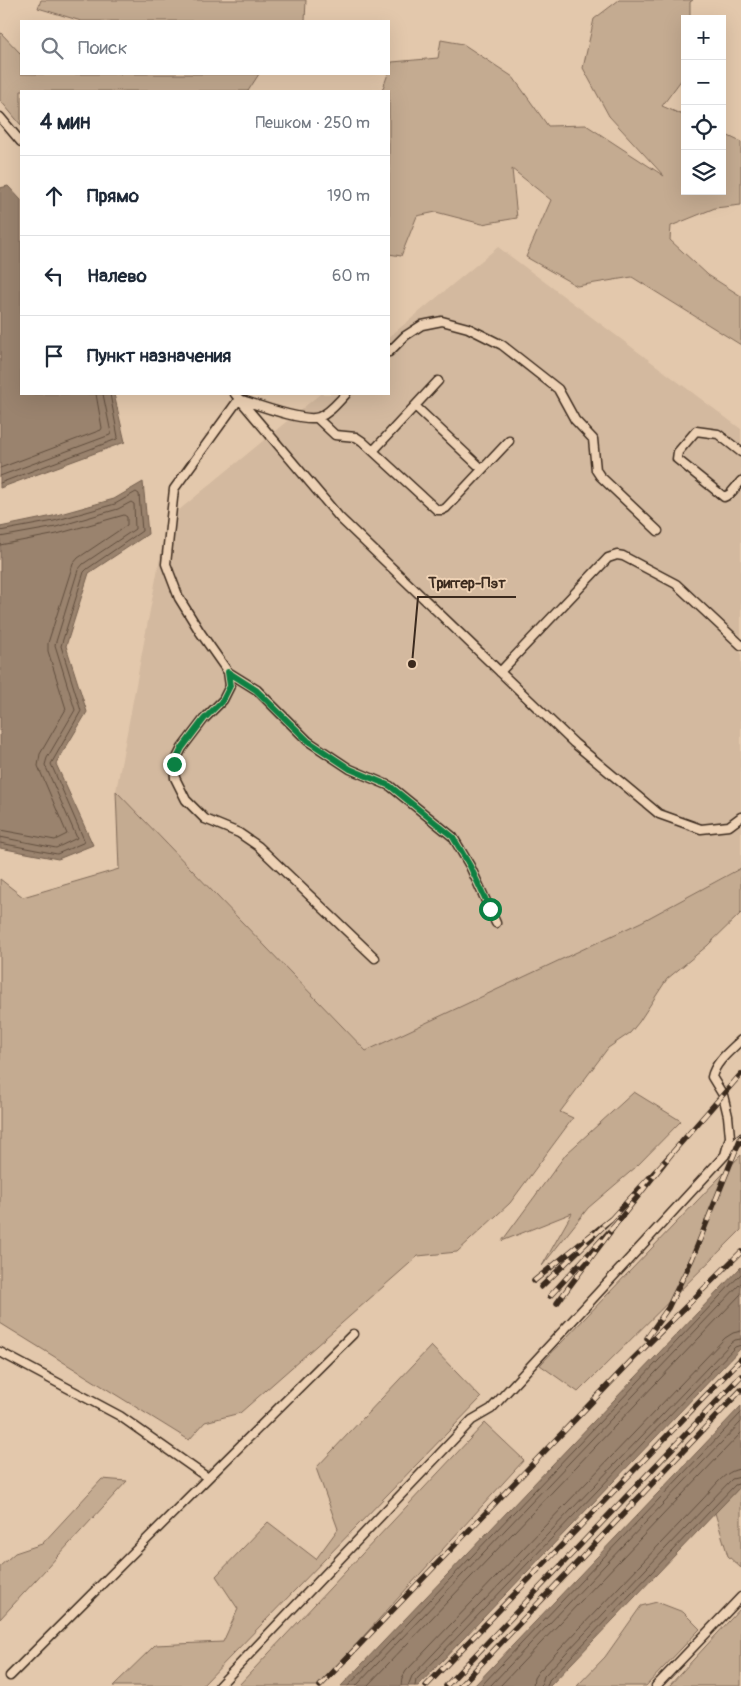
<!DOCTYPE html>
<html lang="ru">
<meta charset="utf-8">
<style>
:root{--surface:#fff;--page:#f6f6f7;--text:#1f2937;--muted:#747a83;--line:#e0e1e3}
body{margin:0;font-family:Pangolin,sans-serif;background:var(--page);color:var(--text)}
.controls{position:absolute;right:15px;top:15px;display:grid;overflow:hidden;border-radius:0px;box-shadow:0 5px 20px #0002}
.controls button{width:45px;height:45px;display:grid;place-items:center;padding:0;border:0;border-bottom:1px solid var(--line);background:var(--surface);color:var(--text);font:25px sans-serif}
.stop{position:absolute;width:15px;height:15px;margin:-11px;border:4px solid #0b8043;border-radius:50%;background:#fff}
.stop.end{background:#0b8043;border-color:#fff;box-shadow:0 1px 5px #0008}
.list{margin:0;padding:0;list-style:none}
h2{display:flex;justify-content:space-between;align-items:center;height:65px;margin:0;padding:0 20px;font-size:21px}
h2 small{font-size:16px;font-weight:400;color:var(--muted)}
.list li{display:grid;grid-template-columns:32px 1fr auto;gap:15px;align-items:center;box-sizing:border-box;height:80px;padding:0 20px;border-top:1px solid var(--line)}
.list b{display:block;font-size:19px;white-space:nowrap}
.list em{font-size:16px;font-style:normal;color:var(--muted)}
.icon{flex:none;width:28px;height:28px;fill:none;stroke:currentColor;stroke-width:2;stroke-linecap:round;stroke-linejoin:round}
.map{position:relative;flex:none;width:741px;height:1686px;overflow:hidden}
.search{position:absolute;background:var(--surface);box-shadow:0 5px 20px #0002;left:20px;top:20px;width:370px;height:55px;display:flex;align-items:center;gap:12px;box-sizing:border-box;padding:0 18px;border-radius:0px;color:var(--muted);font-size:19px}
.panel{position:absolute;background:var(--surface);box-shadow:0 5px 20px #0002;left:20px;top:90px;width:370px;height:305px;border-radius:0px}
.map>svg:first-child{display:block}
.built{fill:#d3b99f}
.green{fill:#c4ab91;stroke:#806a58}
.water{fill:#9a836e;stroke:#745f4e}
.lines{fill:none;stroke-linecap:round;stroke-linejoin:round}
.shore{stroke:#614e3e;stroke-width:1}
.lane-casing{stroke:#3b2a1e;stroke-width:11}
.lane{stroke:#eed2b5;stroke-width:8}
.rail-casing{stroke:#3b2a1e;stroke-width:5.5}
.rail{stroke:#eed2b5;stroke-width:4;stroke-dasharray:11;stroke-linecap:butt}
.route{stroke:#0b8043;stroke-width:6}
.leader{fill:none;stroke:#3b2a1e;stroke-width:2}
.callout-dot{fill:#3b2a1e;stroke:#eed2b5;stroke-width:2}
.callout-label{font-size:15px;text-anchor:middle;font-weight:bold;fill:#3b2a1e;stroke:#eed2b5;stroke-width:4;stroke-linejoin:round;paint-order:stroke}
</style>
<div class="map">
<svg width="741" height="1686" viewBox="0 0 741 1686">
<rect width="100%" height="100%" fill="#e3c8ac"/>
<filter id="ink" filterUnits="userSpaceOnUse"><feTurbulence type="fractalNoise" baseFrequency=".02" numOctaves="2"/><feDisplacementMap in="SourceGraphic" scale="10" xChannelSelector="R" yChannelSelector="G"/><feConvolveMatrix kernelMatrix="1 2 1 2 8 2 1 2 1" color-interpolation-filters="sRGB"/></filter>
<g filter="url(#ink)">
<path class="built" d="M498,247L741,429V867L642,922L366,1051L116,791L167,520L320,394H389V337Z"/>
<path class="green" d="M41,0H306L305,21H81L38,8Z
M619,0H693L690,2V19H685V75L662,106L685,116V191H722V133L741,142V205L715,208L671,226L670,240L708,275L741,296V345L632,277L577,286L526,257L551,200L512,169L517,218L482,224L436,212L417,216L401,256L389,254V91H382L392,62L438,58L441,40L463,44L513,77L548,126L586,125L664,176L609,116L583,68L594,19Z
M0,32L21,54V74H259L248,91H21V125L0,100Z
M116,791L366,1051L641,922L741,868V913L707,946L667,979L639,1022L630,1033L608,1048L560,1112L573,1118L510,1203L457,1252L418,1256L240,1413L205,1422L189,1440L0,1323V879L23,897L119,869Z
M634,1092L681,1121L636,1167L588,1208L542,1266L572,1213L502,1241L566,1154Z
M741,1155V1230L578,1392L540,1365Z
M431,1346L481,1398L202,1686H113L155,1645L223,1642L238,1609L216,1576L268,1522L316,1559L338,1529L316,1468Z
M485,1423L524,1460L318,1686H238Z
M102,1479L127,1481L0,1619V1566L15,1553L42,1544Z
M741,1486V1568L728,1556L715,1513Z
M657,1602L683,1612L700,1629L646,1686H577L605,1657L641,1606Z
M741,1608V1686H669Z"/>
<path class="water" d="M8,186L21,200V394H114L125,442L0,488V188Z
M143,482L148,534L89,573L66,646L87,712L56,764L93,845L58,859L0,848V527L53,516L114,499Z
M741,1267V1348L418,1686H341Z
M741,1406V1486L550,1686H474Z"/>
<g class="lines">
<path class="shore" d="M0,468L101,430L102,428L96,394
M0,476L110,435L111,433L103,394
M0,483L117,439L118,437L110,394
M0,531L54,521L115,504L136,492L139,494L142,531L87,569L84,572L61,646L81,711L51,764L85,842L57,854L0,843
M0,537L56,527L118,509L131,502L134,504L135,529L83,564L78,570L55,645L75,710L47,758L45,765L77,838L56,848L0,837
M0,545L57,534L124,515L127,517V525L78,558L73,564L48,643V651L66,709L40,754L38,766L67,834L55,840L0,830
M348,1686L741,1274
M356,1686L741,1283
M367,1686L741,1294
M401,1686L402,1678L406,1671L725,1338L733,1333L741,1331
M408,1686L412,1676L731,1343L735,1340L741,1339
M415,1686L416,1680L735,1347L741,1345
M481,1686L741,1413
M490,1686L741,1422
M500,1686L741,1433
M533,1686L534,1678L538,1672L702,1500C713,1489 724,1470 741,1469
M541,1686L544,1676L707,1505L732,1479L741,1477
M547,1686L549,1680L712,1509L735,1485L741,1483"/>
<g class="lane-casing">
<path id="lane" d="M0,117L21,142
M389,352L405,336L422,325L442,321L468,328L502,345L558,389L575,420L593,439L596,470L600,476L658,531
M235,394L340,518L574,743L659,814L701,829L729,826L741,817
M346,394C338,402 330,413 319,417C305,423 255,404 239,399L174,489L166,564L179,598L200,632L228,672L230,686L223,700L204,719L182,748L174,764L175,778L186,800L205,819L239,833L258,846L375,958
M415,406L482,469
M317,418L335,435L356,437L362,441L437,510H442L446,508L509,441
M373,451L438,381
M741,452L718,434L696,431L678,452L677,459L724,497L730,494L741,481
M228,672L257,690L308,741L350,769L390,786L453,837L470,866L496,923
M500,672L608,558L617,555L623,556L676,584L741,645
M726,1153L741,1138
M0,1352L120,1416L208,1478L353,1334
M10,1676L208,1478
M219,1686L472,1420L491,1409L725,1155L730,1137L728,1116L723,1095L712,1077C715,1062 731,1050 741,1040
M656,1686L741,1597"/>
</g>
<use href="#lane" class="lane"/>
<g class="rail-casing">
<path id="rail" d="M672,1153L741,1074
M611,1219L672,1153L616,1224
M534,1281L611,1219L541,1287
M550,1296L616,1224L557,1303
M647,1338L668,1308L692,1259L741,1137
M320,1686L633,1359L741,1252
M426,1686L741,1359
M446,1686L741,1376
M460,1686L741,1390"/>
</g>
<use href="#rail" class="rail"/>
</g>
</g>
<g class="lines" filter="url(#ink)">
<path class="route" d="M174,764L182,748L204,719L223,700L230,686L228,672L256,690L308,741L350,769L390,786L453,837L470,866L490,909"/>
</g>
<path class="leader" d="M412 664L418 597H516"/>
<circle class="callout-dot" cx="412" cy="664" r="5"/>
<g class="callout-label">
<text x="467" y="588">Триггер-Пэт</text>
</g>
</svg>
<div class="controls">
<button>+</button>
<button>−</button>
<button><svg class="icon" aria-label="locate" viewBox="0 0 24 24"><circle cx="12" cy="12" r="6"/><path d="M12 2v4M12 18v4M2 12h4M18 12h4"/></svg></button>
<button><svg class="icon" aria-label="layers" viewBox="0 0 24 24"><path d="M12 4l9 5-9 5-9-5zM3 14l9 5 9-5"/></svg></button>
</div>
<div class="stop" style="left:490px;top:909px"></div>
<div class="stop end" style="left:174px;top:764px"></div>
<div class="search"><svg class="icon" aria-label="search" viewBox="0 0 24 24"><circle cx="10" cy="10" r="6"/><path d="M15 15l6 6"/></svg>Поиск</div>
<section class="panel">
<h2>4 мин<small>Пешком · 250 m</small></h2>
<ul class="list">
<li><svg class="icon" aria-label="ahead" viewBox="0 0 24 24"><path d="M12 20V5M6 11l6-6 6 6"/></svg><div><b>Прямо</b></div><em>190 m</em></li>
<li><svg class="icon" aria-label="left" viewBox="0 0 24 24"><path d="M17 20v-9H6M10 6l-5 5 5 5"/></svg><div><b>Налево</b></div><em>60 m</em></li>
<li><svg class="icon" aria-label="arrive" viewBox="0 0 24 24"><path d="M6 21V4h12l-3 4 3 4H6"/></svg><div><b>Пункт назначения</b></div></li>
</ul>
</section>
</div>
